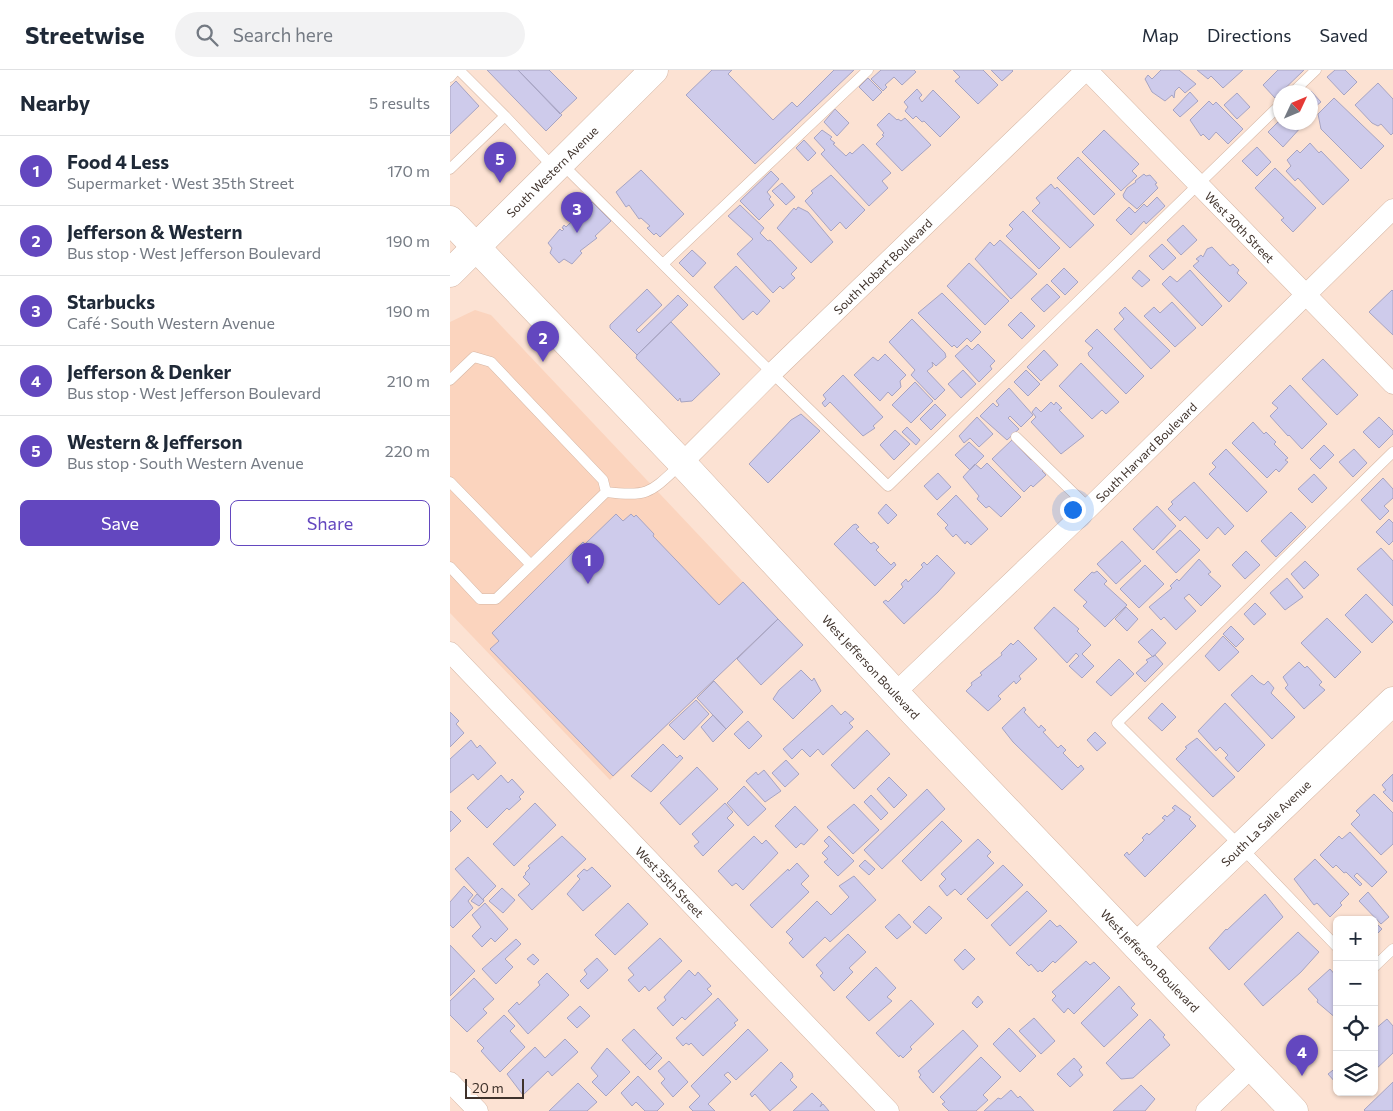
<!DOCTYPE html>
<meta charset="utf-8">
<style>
:root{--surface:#fff;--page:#f2f2f3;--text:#1f2937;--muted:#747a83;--line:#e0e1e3;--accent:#6347bf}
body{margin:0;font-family:Commissioner,sans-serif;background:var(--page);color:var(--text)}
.controls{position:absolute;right:15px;bottom:15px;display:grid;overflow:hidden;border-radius:8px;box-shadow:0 1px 4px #0004}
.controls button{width:45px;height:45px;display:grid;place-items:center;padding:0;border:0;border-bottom:1px solid var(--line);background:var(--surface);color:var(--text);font:25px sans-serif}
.compass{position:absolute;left:823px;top:15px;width:45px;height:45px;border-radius:50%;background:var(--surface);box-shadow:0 1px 4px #0004;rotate:46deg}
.scale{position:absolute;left:15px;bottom:12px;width:59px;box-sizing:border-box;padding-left:5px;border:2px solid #3f322b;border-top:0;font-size:14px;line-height:18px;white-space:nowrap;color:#3f322b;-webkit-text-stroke:4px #fce2d3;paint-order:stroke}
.you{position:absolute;left:622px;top:439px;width:18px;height:18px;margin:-12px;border:4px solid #fff;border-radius:50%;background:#1a73e8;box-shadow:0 0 0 8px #1a73e833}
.badge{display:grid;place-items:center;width:32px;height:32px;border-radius:50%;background:var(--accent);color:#fff;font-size:16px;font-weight:700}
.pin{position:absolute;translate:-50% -41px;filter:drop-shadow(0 1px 2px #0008)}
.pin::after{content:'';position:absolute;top:26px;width:18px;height:15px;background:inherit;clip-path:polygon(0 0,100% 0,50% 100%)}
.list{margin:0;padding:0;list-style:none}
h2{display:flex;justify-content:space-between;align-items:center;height:65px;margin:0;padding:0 20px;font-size:21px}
h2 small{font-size:16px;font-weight:400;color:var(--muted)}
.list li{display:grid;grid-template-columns:32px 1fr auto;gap:15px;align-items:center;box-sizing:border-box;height:70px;padding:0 20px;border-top:1px solid var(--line)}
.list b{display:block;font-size:19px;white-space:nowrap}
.list p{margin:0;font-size:16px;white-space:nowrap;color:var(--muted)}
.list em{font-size:16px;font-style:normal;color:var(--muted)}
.actions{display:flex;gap:10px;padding:15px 20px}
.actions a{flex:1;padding:11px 0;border:1px solid var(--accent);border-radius:8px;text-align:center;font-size:18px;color:var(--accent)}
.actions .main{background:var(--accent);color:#fff}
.icon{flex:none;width:28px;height:28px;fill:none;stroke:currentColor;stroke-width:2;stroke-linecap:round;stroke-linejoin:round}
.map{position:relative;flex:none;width:943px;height:1041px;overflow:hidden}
header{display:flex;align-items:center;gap:30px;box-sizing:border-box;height:70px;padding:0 25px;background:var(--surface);border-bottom:1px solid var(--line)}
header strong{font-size:24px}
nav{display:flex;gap:28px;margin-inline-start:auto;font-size:18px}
.search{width:350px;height:45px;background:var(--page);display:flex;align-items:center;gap:12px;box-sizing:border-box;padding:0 18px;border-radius:28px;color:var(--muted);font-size:19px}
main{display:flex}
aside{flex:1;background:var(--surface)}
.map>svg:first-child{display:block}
.built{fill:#fbd4be}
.building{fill:#cecbeb;stroke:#a7a4c2}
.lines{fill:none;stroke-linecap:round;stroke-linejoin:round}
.lane-casing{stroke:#d5b6a4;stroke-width:11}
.street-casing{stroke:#d5b6a4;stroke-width:21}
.secondary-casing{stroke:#d5b6a4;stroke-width:29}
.primary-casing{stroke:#d5b6a4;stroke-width:29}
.lane{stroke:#fff;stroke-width:10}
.street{stroke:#fff;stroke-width:20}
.secondary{stroke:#fff;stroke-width:28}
.primary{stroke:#fff;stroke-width:28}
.labels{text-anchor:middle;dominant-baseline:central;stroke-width:4;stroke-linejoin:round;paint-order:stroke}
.street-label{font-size:12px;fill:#3f322b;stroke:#fce2d3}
</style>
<header>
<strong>Streetwise</strong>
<div class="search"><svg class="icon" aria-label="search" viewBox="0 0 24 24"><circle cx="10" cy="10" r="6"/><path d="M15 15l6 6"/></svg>Search here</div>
<nav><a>Map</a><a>Directions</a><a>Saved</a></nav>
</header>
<main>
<aside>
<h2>Nearby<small>5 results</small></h2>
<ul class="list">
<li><span class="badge">1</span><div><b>Food 4 Less</b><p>Supermarket · West 35th Street</p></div><em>170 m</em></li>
<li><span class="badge">2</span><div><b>Jefferson &amp; Western</b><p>Bus stop · West Jefferson Boulevard</p></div><em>190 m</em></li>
<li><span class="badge">3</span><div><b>Starbucks</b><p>Café · South Western Avenue</p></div><em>190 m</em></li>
<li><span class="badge">4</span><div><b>Jefferson &amp; Denker</b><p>Bus stop · West Jefferson Boulevard</p></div><em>210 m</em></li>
<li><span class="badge">5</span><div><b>Western &amp; Jefferson</b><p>Bus stop · South Western Avenue</p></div><em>220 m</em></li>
</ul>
<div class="actions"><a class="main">Save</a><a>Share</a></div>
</aside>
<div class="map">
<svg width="943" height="1041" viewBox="0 0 943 1041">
<rect width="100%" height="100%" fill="#fce2d3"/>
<path class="built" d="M25,240L41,245L328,549L160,710L0,543V252Z"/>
<path class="building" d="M37,0H68L112,45L96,61Z
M68,0H99L127,28L110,44Z
M262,0H282L278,4L323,50L342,32L347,37L384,0H404L305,94L236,25Z
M431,0H464L466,2L452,15L444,7L435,15L437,17L433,21L421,9Z
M503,0H533L548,15L528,34L505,11L510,7Z
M541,0H562L563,1L552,11Z
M711,0H729L746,14L735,23L729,17L725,21L724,28L722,25L715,31L702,22L695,9L698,5L702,9Z
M747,0H793L773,18L761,6L758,9Z
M828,0H854L825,28L813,15Z
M885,0H895L907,12L894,25L877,7Z
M418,8L432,22L423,31L409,17Z
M6,11L29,36L0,64V17Z
M928,13L943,29V63L941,65L931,54L928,56L922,53L905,35Z
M467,19L472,25L469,28L472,32L483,20L510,47L490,67L474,51L472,52L466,46L463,49L455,41L458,37L454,32Z
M861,21L871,32L861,40L860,22Z
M740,22L748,31L730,47L723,40Z
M787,23L800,37L787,49L774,35Z
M884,28L934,76L911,99L871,59L868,44Z
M759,31L763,35L766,32L793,59L778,74L766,62L759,70L753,64L751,66L740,50Z
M385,39L399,53L387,66L374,52Z
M439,43L447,50L448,49L451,51L455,48L481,75L452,101L426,74L434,66L432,65L434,63L427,55Z
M831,49V52H849L852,56L833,77L818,62Z
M372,60L382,67L380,69L385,73L383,74L396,86L400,82L402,84L413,74L441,103L432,111L438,118L419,136L371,84L375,80L364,68Z
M654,60L689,94L682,101L687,106L671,121L632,82Z
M354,70L366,83L358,91L346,78Z
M860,73L869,83L871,81L899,110L873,135L848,108L845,111L836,101L841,96L837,90L847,80L850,83Z
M807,77L821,92L807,106L792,91Z
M628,87L665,124L644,145L607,108Z
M825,98L866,138L843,162L831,150L834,148L805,118Z
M191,100L234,144L210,167L206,163L204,165L197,158L200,156L191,148L189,149L179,135L176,137L166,122Z
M321,101L329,109L317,122L321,127L319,129L324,135L309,150L290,131Z
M694,104L696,106L700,105L707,113L705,114L708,118L687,139L674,128L673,125L677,118L686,112L685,111Z
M381,105L415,140L396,159L390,152L381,161L355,131L363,123L361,121Z
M332,113L345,127L336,135L322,121Z
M601,114L605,119L607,117L644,155L620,178L582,141L590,133L586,128Z
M707,127L715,136L696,154L694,151L681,165L666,150L679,137L685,143L694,134L697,137Z
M142,132L161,151L145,166L147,168L130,181L132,183L122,194L114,189L109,193L100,183L102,178L98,173L110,159L112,161L114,159L112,158L114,155L116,157Z
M290,135L314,158L310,163L318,171L320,170L347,198L341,204L345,208L333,219L330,216L323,223L287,184L303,169L278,146Z
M348,137L358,142L383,172L361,193L327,158L344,138L346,140Z
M573,141L610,178L589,199L556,166L563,159L559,155Z
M733,155L747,170L731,185L717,170Z
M550,170L587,204L561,229L525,189L540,172L544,176Z
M712,174L726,188L713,200L699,186Z
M762,177L780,196L783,194L789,200L787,203L797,213L779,232L743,196L749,191L746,189L751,185L753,187L757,179Z
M242,180L256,193L243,207L229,193Z
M519,193L559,231L535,255L497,216Z
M286,196L320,231L307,245L303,241L293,250L264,217Z
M614,198L628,212L615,225L601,211Z
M689,200L700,210L692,217L682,208Z
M740,200L772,236L752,256L712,214L720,206L727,212Z
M597,214L610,227L594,242L581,229Z
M197,219L212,235L186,260L189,263L228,225L238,235L187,285L160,258V255Z
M942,220L943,221V265L919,242Z
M492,223L531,262L521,272L517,268L507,278L504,275L502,277L468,243Z
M722,232L746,258L725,277L694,246L704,237L710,243Z
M675,237L720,281L701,299L664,259L674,249L669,243Z
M571,242L585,256L572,269L558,255Z
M462,249L495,283L496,287L486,296L482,292L483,296L477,301L495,320L485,330L461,305L465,300L439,272Z
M221,252L270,304L242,331L231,332L230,328L228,331L186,288L187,285Z
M647,259L694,306L676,324L639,286L638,283L643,278L635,271Z
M528,274L545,291L540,296L542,299L529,312L505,286L517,275L522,280Z
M594,280L608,295L591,311L577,297Z
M435,284L456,305L450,311L451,317L442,326L438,322L430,331L404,305L423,287L428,291Z
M873,289L908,325L887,345L852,309Z
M631,293L669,332L656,344L652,340L642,349L609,316Z
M513,300L526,314L511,328L498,314Z
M576,300L590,314L578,326L564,312Z
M393,305L433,347L423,356L425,358L413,366L380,332L375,337L372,333L376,329L373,325Z
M465,312L483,331L461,353L442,335Z
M840,315L877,354L852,379L839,365L838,366L820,346L828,338L822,333Z
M559,318L583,345L571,357L560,346L558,348L569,359L557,370L530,346L543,333L547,337L549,335L546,331Z
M601,332L604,335L606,332L612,338L609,340L634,366L611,384L581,352L586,347L582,342L586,337L591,342Z
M485,334L496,345L481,360L470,349Z
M351,344L370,361L318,413L299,394L341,350Z
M527,347L543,364L529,377L520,368L514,373L509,366Z
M929,347L943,361V364L929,378L913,362Z
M803,352L814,364L816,362L826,372L824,374L838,388L835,390L838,392L829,402L826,399L817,408L782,373Z
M457,357L470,370L466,375L452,362Z
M445,360L460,374L444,390L430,375Z
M562,370L581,390L584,388L594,399L592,401L596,405L583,417L581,415L574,422L542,389Z
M519,372L534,386L520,400L505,385Z
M874,375L884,385L870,399L860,389Z
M776,379L817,422L797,442L759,404L766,397L762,393Z
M904,379L917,393L903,407L889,392Z
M537,393L571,427L551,447L539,436L536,438L527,429L529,426L513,407L525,394L531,399Z
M488,403L501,417L487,430L474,416Z
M864,404L877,418L862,433L848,419Z
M933,408L943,419V428L934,436L939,441L930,450L911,430Z
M744,412L784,456L775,465L768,457L757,469L735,446L730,451L718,439L723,434L721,432Z
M506,425L538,459L521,475L517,471L515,474L506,464L503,467L495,458L498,455L487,444Z
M436,434L447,445L438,454L428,443Z
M707,436L726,456L703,480L683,459Z
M841,442L856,457L826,487L811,471Z
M166,444L173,451L181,444L184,447L186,445L204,464L203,466L269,535L293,512L328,549L163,706L40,579L49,571L42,563L133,472L135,474Z
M939,449L943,453V471L939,475L926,462Z
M406,454L409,457L406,459L421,474L424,472L429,477L426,480L441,495L444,492L446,495L425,516L384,474L403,455Z
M730,460L750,480L726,503L706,482Z
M672,471L691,491L666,514L647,494Z
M931,478L943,491V536L907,499Z
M796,481L810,495L795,509L782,495Z
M487,485L505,503L488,522L454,554L433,532L436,530L438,532L453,517L451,514L456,509L458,512L473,497L471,495L474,492L477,495Z
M749,489L761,502L758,504L771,516L751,536L739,524L734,528L746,541L726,560L714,547L711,550L699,537L722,518L720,516L727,509L729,511Z
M855,491L869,505L854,519L841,504Z
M695,495L714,514L689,538L670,519Z
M647,501L657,511L654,514L677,535L655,557L633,536L637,532L624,520L642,502L644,503Z
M837,508L853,527L835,540L820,523Z
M916,524L943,552L922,573L895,545Z
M805,533L816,544L804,555L794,544Z
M604,537L629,559L627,561L641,575L632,584L644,596L632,608L619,596L629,586L626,583L617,593L584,558Z
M676,537L688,549L677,561L665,549Z
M877,548L911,582L885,608L851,573Z
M328,549L353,575L311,615L287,589Z
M781,556L794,569L786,577L773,564Z
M702,559L716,573L703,587L688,572Z
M773,566L789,582L769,601L755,586Z
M568,570L587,589L569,606L571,609L566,614L564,611L548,626L551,629L538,641L516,621L522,615L521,613L532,605L530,603L552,585L551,583L561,573L563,575Z
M705,585L713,594L695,612L686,603L698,592L696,590Z
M669,589L684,604L661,626L646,612Z
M849,592L855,598L857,596L872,612L869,615L875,620L854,639L835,618L838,615L833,607Z
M351,600L362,611L364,608L371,621L343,649L323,629L329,620Z
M802,605L809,612L814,615L818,611L824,618L821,623L845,647L822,669L781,625Z
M264,611L293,642L276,659L247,628Z
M246,630L259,644L234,670L219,655Z
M712,633L726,647L712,661L698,648Z
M775,633L815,675L788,702L775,688L778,685L770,677L766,681L748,661Z
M382,635L391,645L395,641L404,649L399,653L403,657L373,685L368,679L360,687L352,679L342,689L333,679Z
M574,637L576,640L574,642L589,658L591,655L596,660L593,662L608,678L611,675L616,680L613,683L628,698L631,695L634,699L612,720L563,672L552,658Z
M0,642L9,651L6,654L14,663L0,677Z
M263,645L276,659L263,672L251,657Z
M298,651L312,666L299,679L284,664Z
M417,660L440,684L404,719L381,695Z
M645,662L656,673L647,681L637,670Z
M747,668L785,707L763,727L726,689L737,678L735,677Z
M21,670L27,678L30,675L46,693L28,710L23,704L0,723V689Z
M213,674L227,688L230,685L233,688L201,722L181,706Z
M336,690L349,704L335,717L322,703Z
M247,697L268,719L230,755L210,733Z
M314,700L331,721L315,732L296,711L306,702L308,705Z
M943,704V732L933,722L936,720L932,715Z
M51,705L58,713L62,709L74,722L69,727L71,729L59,740L57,738L37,758L17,738Z
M439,707L457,725L444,738L427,719Z
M294,716L316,739L298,756L277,733Z
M477,719L495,739L432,799L414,780Z
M924,724L943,743V774L931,785L901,754L910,745L906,741Z
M421,725L438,743L431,750L414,732Z
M85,733L106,755L64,796L43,774Z
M275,733L283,742L277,748L284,755L253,786L244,776L249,772L242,764Z
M404,734L429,760L403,784L377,757Z
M725,735L741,747L739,749L746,756L695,807L674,785L677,782L679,785L694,770L692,768L697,763L699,765L715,750L712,748L715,745L717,747L725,740L722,738Z
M345,736L368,760L354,775L351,773L346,778L325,756Z
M1,741L11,751L0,762V742Z
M492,751L512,771L471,811L452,791Z
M900,762L937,802L922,817L907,803L904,806L912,814L910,816L896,802L894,803L886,795L883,798L870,785L889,766L892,769Z
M112,766L136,789L82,840L68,825L80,814L73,807L76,804L75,803L80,798L78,796Z
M304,766L312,774L316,770L328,783L293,820L286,813L282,816L268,801Z
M379,766L404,791L388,806L374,792L378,789L372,783L379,776L374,771Z
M528,769L541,782L537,786L544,793L511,825L505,819L497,826L489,816L496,809L491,804Z
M18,787L46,816L33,829L34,831L5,799Z
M865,789L899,824L890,833L892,835L880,847L867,833L864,835L844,809Z
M415,790L425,799L419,805L409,796Z
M347,793L359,806L351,814L359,822L322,858L300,835L338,799L339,801Z
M553,795L573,815L537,849L517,829Z
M142,797L161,816L133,841L117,824L130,809L127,806L134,799L137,801Z
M404,806L426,830L380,872L375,867L353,888L339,873L343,869L336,862L367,831L381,845L399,827L389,816Z
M14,816L23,825L18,831L23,838L3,858L0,855V832Z
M52,818L65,830L53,843L39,831Z
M577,821L597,841L560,876L541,855Z
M918,822L939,847L931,854L909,831Z
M27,824L34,831L29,836L21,831Z
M815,824L833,847L779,900L759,878L776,859L777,860Z
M35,833L58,859L45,872L41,868L32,877L22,866L31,857L22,845Z
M178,833L198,854L165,885L145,865Z
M479,836L492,848L476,864L463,852Z
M449,844L461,857L447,869L435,857Z
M600,850L607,857L610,855L627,872L605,893L603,891L592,902L590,900L588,902L581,894L579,896L566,883Z
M924,851L932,859L924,867Z
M848,862L869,882L851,902L813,936L794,914Z
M398,864L416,882L399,898L403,902L384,921L370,906L373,903L366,895Z
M210,868L232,891L199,921L195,916L189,922L178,910L184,905L178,898Z
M66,869L71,874L55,889L63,897L46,914L32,899Z
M0,875L25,901L0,926Z
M515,879L525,889L513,900L504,890Z
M83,884L89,890L84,895L77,889Z
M147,888L158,900L138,919L130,911L137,904L134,900Z
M636,891L640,895L644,892L660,908L624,944L618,938L614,943L602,930L606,926L602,922Z
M426,897L446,918L437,927L442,931L419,951L396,927Z
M880,899L887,907V949L867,932L868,930L858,919Z
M239,900L245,906L248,902L261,916L257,919L262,924L235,950L232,947L223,956L207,938L216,930L214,927Z
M97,903L119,925L78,964L58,941L67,932L69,935L90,915L88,912Z
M24,908L44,929L33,939L37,943L17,962L0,945V931Z
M669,916L685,934L681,938L688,945L654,977L631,953Z
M528,926L533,932L527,938L522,933Z
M268,928L288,950L284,953L286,955L253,986L241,973L239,975L236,973L233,976L226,968Z
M461,930L484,954L460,977L462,979L453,988L450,985L449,987L426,963Z
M130,936L140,946L127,958L117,948Z
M54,945L65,956L60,961L75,977L50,1002L31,981L34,978L27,971Z
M584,948L605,971L591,984L569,961Z
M700,949L715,965L713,967L720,975L683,1008L671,1009L656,993Z
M937,949L943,956V983L924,1001V960Z
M559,958L586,986L570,1002L543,974Z
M184,959L207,983L195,995L172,970Z
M298,959L318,980L286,1010L278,1002L274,1005L281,1012L258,1034L265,1041H243L239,1037L250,1026L241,1016Z
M513,960L528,976L483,1023L469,1007L471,1005L468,1001Z
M115,969L128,982L102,1006L98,1001L73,1025L57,1004L85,977L95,988Z
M157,978L180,1002L156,1026L142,1012L148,1006L141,998Z
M207,983L212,988L200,1000L195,995Z
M531,987L551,1007L533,1025L538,1030L526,1041H499L492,1034L495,1032L490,1027Z
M624,988L632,997L629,1000L633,1005L620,1017L607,1004Z
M219,991L238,1012L223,1027L211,1013L215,1009L208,1001Z
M331,992L342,1003L343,1007L340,1010L347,1017L320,1041L305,1024L302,1027L300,1024Z
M887,997V1013H886L878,1004Z
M188,1006L214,1034L207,1041H195L186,1032L182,1036L171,1023Z
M943,1012V1041H915L914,1040Z
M128,1013L147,1032L137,1041H99Z
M691,1015L705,1029L695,1041H663Z
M561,1020L568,1028L570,1026L584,1041H534L548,1028L551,1029Z
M362,1023L372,1033L370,1037L373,1034L379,1041H343Z"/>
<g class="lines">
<g class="lane-casing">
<path id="lane" d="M9,0L55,46
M0,7L6,0
M843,22L866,0
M112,94L322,303L438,416L831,34
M0,99L55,46L105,99
M213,194L418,0
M0,310L24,287L41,292L153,410L156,422L46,529H30L0,497
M566,367L639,438
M0,412L81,495
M156,422C199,427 200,423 231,394
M887,877L791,777L667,653L943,382
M924,897L943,879"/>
</g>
<g class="street-casing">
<g id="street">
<path id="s1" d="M637,0L943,314"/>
<path id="s2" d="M232,393L322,303L636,0"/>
<path id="s3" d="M0,582L439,1041"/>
<path id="s4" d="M445,623L639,438L943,139"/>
<path d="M0,1012L28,1041"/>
<path d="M756,1041L803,996"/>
</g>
</g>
<g class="secondary-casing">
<g id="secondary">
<path id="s5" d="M0,150L232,393L464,643L844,1041"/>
<path id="s6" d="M687,876L943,631"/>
</g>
</g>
<g class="primary-casing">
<g id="primary">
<path id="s7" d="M0,203L204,0"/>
</g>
</g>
<use href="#lane" class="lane"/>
<use href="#street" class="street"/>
<use href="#secondary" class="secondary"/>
<use href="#primary" class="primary"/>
</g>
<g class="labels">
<g class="street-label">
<text stroke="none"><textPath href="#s7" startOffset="144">South Western Avenue</textPath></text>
<text stroke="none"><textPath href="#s1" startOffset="219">West 30th Street</textPath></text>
<text stroke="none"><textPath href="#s2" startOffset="281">South Hobart Boulevard</textPath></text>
<text stroke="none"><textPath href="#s4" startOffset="348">South Harvard Boulevard</textPath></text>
<text stroke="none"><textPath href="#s5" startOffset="614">West Jefferson Boulevard</textPath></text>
<text stroke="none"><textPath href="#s6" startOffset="178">South La Salle Avenue</textPath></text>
<text stroke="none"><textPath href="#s3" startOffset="318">West 35th Street</textPath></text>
<text stroke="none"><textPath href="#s5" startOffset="1019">West Jefferson Boulevard</textPath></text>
</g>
</g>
</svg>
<div class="controls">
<button>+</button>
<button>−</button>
<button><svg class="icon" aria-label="locate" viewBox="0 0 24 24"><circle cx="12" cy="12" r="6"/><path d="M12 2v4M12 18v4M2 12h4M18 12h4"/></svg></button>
<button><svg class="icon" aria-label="layers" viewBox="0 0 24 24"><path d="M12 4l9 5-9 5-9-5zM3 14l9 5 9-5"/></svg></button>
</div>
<svg class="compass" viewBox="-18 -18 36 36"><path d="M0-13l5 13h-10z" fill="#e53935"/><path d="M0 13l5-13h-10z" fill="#747a83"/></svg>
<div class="scale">20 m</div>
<div class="you"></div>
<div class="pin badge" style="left:138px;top:514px">1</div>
<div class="pin badge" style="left:93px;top:292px">2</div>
<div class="pin badge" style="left:127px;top:163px">3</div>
<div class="pin badge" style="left:852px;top:1006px">4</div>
<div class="pin badge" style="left:50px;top:113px">5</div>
</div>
</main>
